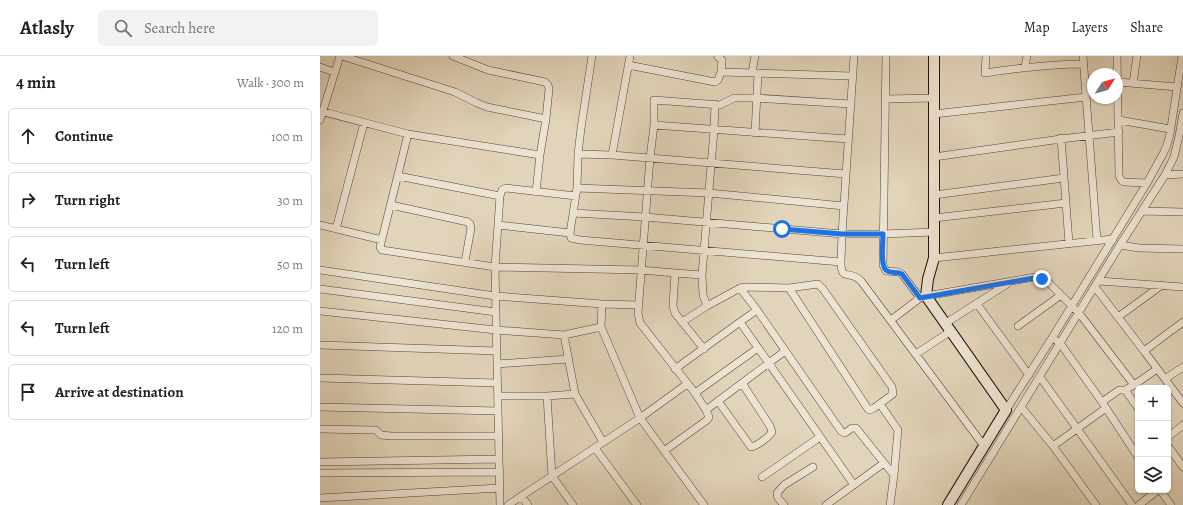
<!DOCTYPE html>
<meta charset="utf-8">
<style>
:root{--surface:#fff;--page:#f2f2f2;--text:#222;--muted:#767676;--line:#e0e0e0}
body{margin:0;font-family:Alegreya,serif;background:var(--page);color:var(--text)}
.controls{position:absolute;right:12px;bottom:12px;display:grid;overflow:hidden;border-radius:6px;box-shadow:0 1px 3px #0004}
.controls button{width:36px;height:36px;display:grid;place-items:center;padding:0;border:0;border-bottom:1px solid var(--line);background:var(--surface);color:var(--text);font:20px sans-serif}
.compass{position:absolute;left:767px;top:12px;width:36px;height:36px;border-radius:50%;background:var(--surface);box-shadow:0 1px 3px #0004;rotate:53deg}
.stop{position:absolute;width:12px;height:12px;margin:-9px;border:3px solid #1a73e8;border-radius:50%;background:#fff}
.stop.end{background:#1a73e8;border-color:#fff;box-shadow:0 1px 4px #0008}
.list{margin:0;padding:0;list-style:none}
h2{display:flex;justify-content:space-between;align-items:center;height:52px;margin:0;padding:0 16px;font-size:17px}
h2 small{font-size:13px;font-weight:400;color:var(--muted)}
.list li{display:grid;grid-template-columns:26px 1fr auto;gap:12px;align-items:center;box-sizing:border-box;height:56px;margin:0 8px 8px;padding:0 8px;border:1px solid var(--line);border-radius:6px}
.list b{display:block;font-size:15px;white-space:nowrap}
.list em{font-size:13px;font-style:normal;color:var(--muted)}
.icon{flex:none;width:22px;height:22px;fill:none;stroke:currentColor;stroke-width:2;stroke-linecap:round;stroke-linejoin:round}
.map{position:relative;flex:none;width:863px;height:449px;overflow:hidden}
header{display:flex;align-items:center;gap:24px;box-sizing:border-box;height:56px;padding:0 20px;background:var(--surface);border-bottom:1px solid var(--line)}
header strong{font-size:19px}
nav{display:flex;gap:22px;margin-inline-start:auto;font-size:14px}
.search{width:280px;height:36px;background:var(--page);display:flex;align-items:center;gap:10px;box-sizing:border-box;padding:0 14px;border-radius:6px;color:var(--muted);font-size:15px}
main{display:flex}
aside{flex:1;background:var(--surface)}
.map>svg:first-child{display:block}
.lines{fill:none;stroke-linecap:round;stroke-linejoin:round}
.street-casing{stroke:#534434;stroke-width:8}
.secondary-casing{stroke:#231407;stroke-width:12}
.street{stroke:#ece3d2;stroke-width:7}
.secondary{stroke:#ece3d2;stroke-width:10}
.route{stroke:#1a73e8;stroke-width:5}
</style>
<header>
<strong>Atlasly</strong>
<div class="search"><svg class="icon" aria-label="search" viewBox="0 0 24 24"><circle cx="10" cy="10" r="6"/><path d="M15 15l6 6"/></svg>Search here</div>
<nav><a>Map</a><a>Layers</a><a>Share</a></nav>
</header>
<main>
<aside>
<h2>4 min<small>Walk · 300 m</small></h2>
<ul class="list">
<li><svg class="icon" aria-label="ahead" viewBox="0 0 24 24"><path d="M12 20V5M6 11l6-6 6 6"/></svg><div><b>Continue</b></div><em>100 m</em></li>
<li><svg class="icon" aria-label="right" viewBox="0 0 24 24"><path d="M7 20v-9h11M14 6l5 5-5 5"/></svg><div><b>Turn right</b></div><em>30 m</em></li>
<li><svg class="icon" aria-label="left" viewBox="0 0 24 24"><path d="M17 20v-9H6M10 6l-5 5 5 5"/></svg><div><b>Turn left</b></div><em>50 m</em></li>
<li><svg class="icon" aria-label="left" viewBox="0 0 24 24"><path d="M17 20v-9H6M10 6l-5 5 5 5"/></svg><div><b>Turn left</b></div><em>120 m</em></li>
<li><svg class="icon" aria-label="arrive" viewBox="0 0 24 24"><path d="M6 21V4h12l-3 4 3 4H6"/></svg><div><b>Arrive at destination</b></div></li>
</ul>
</aside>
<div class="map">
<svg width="863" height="449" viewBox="0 0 863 449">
<rect width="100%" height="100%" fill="#e2d4ba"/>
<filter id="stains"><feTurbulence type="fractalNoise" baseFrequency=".005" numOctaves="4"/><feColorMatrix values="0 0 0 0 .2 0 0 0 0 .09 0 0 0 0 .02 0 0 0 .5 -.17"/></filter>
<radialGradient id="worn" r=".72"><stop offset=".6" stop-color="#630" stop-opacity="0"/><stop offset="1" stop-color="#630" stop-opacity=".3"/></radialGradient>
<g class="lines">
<g class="street-casing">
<path id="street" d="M22,0L135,36L157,47L167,51L226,63
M566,0L563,209L566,215L578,216L582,218L600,242
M666,0L665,17C698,12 731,8 764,8
M763,0L777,184
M797,0L799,120L802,125L804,126L827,127
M398,1L402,4L401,16L532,20
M308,9L395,26L398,24L401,16
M0,11L14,16
M705,11L707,0
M432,17L435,0
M798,26L857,31
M813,27L817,0
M566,43L614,42
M0,55L88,78L220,99L226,63L229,33L228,29L225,26L168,14L133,0
M614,58L766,41
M0,64L20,0
M799,64L850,73
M334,69V44L400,49L414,42H436L530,48
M435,77L438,18
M88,78L60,191L62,194L175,211L321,214L355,217L353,250L355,257L384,293
M741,82L749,187
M258,98L292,99L526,118
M292,99L310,0
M614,101L741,83L799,76
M845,119L863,118
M78,120L180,140L175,211L180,449
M257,132L389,137L524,150
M216,136L220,99
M614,139L744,122
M180,140L182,134L186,132L256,140
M71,149L148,166L150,168L151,172L145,206
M822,155L863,156
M253,157L325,161L522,178H563L614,176
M614,162L746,147
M0,169L62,184
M178,169L250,177L251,182L260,184L521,206L522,178L534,0
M16,173L44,67
M250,177L257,132L258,98L261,72L272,0
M800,189L819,192L863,193
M614,202L793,183
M521,206C521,226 529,213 541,225L664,390
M0,214L175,240L282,248L281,271L320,362L384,449
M355,217L382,219
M779,225L863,231
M775,231L824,295
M420,232L437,254L521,375L525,377L532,372H536L564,407
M0,233L176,256
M282,248L318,249
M657,248L709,319
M387,250L420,232L426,231L469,232L498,228L503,233L572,331L573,338L554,352L550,354L548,353L469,232
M0,255L176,274L244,279L281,271
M798,261L842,229
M571,264L600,242L606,240L715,221L722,223L727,225L759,257L814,329L805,334L818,352
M362,266L387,250L383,239L382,219L394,74L395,48
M420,266L437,254
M863,266L824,295L863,347
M626,267L687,228
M698,270L741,239
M244,279L255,338L283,386
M737,285L740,287L782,346L818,401
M0,289L177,295
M596,298L631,275
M177,308L248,303
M355,313L420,266L534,429
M720,321L812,449
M0,322L177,327
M845,323L863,311
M814,329L837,313
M375,337L438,292
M178,340H227L255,338
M227,340L232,420L253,449
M398,345L431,391C437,390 449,381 452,376L450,370L422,327
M782,346L799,334H805
M560,348L578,374L574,419
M0,351L178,355
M701,351L733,390L776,449
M386,354L375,337L324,272L320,267L318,257L330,102L334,69L528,83
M686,354L732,282L827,127L844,96L847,89L850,78L862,0
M0,373L53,374H56L61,379L71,380H179
M848,381L863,369
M733,390L786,352
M848,390L863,411
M275,392L317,449
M344,395L387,364L389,361L386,354L465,295
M0,406L179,403
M0,417L180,416
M442,421L500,381
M840,434L851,449
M201,440L208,449
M0,442L180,432
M188,449L320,362L367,328
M464,449L458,442L457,437L464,429L493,411
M506,449L564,407L574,419L570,449
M641,449L800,189L845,119L854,101L859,80L863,57
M819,449L838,434"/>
</g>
<g class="secondary-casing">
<path id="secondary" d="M614,0V202L608,223L606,240L686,354L628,449"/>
</g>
<use href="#street" class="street"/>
<use href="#secondary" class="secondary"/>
</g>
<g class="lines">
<path class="route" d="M462,173L522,178H563C563,186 560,209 566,214C570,218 577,215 582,218L600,242L714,222L722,223"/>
</g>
<rect width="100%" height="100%" filter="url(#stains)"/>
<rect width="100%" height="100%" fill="url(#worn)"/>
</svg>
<div class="controls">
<button>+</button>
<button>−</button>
<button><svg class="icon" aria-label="layers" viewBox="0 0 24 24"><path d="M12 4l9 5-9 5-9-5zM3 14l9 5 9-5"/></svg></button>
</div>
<svg class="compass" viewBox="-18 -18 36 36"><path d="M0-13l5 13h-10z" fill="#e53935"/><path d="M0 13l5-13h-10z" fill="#767676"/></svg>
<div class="stop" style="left:462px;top:173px"></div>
<div class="stop end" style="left:722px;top:223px"></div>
</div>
</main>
